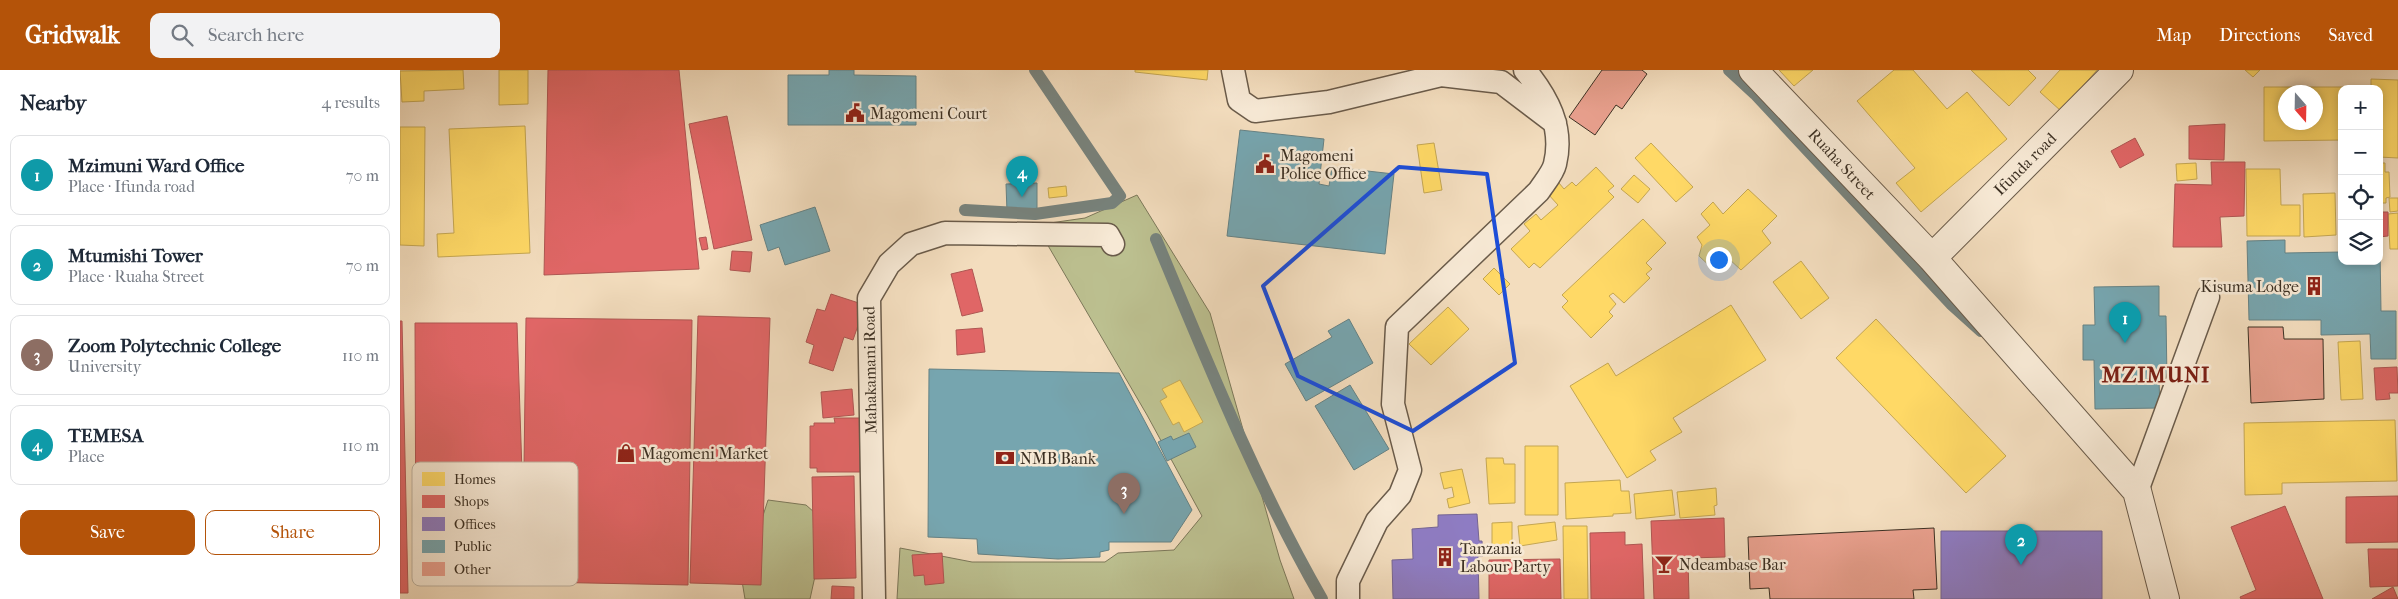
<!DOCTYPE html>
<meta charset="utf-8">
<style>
:root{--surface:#fff;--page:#f2f2f3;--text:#1f2937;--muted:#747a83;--line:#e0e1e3;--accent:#b45309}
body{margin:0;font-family:"IM FELL French Canon",serif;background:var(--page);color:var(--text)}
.controls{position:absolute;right:15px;top:15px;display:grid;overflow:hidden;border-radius:10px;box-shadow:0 2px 8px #0003}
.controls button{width:45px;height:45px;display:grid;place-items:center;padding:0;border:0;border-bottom:1px solid var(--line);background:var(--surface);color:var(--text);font:25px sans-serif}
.compass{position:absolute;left:1878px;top:15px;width:45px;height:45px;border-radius:50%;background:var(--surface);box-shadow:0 2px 8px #0003;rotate:160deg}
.you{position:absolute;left:1318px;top:189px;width:18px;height:18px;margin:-12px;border:4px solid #fff;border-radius:50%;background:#1a73e8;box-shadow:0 0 0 8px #1a73e833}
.badge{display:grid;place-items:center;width:32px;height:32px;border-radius:50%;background:var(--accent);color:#fff;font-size:16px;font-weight:700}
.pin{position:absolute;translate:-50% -41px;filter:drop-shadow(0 1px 2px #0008)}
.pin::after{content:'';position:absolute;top:26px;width:18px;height:15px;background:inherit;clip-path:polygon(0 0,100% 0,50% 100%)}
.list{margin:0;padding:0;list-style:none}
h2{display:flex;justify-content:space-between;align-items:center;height:65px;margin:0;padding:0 20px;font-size:21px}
h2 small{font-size:16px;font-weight:400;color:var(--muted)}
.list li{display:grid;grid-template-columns:32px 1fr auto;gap:15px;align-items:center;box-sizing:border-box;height:80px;margin:0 10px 10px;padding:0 10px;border:1px solid var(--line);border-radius:10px}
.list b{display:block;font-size:19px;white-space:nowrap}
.list p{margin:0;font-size:16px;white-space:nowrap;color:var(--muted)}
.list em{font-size:16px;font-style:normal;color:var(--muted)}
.actions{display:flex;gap:10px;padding:15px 20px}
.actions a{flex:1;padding:11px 0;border:1px solid var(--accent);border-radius:10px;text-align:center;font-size:18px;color:var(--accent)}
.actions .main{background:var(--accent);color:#fff}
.icon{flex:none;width:28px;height:28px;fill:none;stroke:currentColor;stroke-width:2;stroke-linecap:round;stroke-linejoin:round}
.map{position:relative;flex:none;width:1998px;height:529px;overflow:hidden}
header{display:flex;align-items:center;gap:30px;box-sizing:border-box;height:70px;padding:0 25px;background:var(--accent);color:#fff}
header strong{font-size:24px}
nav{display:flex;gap:28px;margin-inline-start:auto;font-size:18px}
.search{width:350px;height:45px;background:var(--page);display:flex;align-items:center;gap:12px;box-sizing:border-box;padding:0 18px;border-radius:10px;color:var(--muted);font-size:19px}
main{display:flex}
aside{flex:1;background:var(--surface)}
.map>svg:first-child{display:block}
.green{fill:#bcc090;stroke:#7c785a}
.homes{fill:#ffd966;stroke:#c4a652;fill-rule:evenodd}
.shops{fill:#e06666;stroke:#af5652}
.offices{fill:#8e7cc3;stroke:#756593}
.public{fill:#76a5af;stroke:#658285}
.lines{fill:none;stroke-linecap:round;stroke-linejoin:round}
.stream{stroke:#77837e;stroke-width:12}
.building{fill:#e9a08e;stroke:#3c3023}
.service-casing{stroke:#6a5b4a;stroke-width:25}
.minor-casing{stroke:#6a5b4a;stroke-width:30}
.service{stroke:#f7e9d5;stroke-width:22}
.minor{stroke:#f7e9d5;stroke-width:28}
.marked{fill:none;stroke:#1d4ed8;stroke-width:4;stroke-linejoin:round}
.labels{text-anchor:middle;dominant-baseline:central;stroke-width:5;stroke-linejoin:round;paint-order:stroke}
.poi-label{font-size:16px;fill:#3c3023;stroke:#f7e9d5;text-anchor:start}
.street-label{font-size:16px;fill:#3c3023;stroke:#f7e9d5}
.district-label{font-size:21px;font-weight:bold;letter-spacing:1px;fill:#7a1f14;stroke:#f7e9d5}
.key{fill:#f7e9d5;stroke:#bfb2a0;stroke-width:1}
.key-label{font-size:14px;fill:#3c3023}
</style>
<header>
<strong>Gridwalk</strong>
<div class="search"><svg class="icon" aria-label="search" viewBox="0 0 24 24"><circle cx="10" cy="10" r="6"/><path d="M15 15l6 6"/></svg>Search here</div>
<nav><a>Map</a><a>Directions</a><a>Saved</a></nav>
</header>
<main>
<aside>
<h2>Nearby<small>4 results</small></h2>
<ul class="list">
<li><span class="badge" style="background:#0f9aa8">1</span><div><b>Mzimuni Ward Office</b><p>Place · Ifunda road</p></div><em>70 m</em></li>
<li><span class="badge" style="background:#0f9aa8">2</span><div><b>Mtumishi Tower</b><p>Place · Ruaha Street</p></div><em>70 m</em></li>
<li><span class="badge" style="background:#8d6e63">3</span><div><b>Zoom Polytechnic College</b><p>University</p></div><em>110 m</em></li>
<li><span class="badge" style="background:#0f9aa8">4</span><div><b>TEMESA</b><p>Place</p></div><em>110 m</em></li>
</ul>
<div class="actions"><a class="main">Save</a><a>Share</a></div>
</aside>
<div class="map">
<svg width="1998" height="529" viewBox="0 0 1998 529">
<rect width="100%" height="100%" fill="#f3ddbe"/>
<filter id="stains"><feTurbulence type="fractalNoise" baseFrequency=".004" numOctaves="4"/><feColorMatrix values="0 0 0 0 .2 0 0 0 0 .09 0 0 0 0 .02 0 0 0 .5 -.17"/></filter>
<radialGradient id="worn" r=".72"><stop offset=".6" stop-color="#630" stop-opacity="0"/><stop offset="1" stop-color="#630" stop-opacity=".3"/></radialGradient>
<path class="green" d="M737,125L810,243L880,490L894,529H497L500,478L572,492H705L718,483L774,480L802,446L747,345L636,155L685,148Z
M368,430L406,435L423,450L419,488L410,529H345L342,511Z"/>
<path class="homes" d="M63,0L64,19L24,21V31L2,32L0,1Z
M99,0H128V34L99,35Z
M735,0H808L807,10L735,2Z
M1379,0H1413L1394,16Z
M1494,0H1513L1547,39L1567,22L1607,69L1521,142L1496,113L1515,98L1457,31Z
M1571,0H1628L1636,8L1609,36Z
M1660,0H1697L1661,41L1640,22Z
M1845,0H1860L1853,7Z
M1971,9L1998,10V88L1979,87V19H1971Z
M1864,17H1953L1942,19V70L1864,71ZM1886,22H1916V52H1886Z
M125,56L130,183L38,187L37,164L54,163L49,59Z
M0,57H25L24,176L0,175Z
M1034,73L1042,120L1024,123L1017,75Z
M1251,73L1293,117L1276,132L1235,88Z
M1796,93L1797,109L1777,111L1776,94Z
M1979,93H1985V102H1989L1990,127L1986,128V133H1979Z
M1196,97L1214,116L1208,121L1214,127L1140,198L1134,193L1129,198L1111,179L1130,161L1124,154L1136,144L1141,150L1158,135L1148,124L1159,113L1164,119L1172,112L1176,116Z
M1846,99H1880L1881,135H1900V166H1847Z
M1234,105L1250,119L1238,133L1221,119Z
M666,116L667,126L649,128L648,118Z
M1348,119L1377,146L1362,161L1371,173L1341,200L1328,188L1314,200L1299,186L1302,175L1297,167L1310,155L1301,144L1313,132L1323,144Z
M1935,123L1936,165L1904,167L1903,124Z
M1989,128H1998V141L1990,142Z
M1998,143V179H1990L1988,144Z
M1243,149L1266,173L1246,193L1252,199L1246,204L1250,208L1224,233L1213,223L1209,226L1216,234L1209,242L1213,246L1191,268L1162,237L1168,231L1162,225Z
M1401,191L1429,228L1401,249L1373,212Z
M1094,198L1110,214L1099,225L1083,209Z
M1331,235L1366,290L1273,348L1282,362L1250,381L1256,390L1227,408L1170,316L1208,293L1216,306Z
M1048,237L1069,259L1031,295L1009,274Z
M1476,249L1606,386L1566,423L1436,288Z
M1960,271L1963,329L1941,330L1938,272Z
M780,310L803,352L784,362L779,352L773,355L760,331L767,327L762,319Z
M1995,350L1997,411L1882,413V424L1845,425L1844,353Z
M1125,376H1158V445H1125Z
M1086,388H1103L1104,394H1115V433L1089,434Z
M1062,399L1070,433L1049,438L1047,429L1054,427L1052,417L1044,419L1040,403Z
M1220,410L1221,421H1229L1231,443L1213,444V446L1166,449L1165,413Z
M1316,418L1317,435L1314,436L1315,445L1280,448L1277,422Z
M1272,420L1275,445L1236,449L1234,424Z
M1112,452V477H1092V453Z
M1155,452L1157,470L1120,476L1118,456Z
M1163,456H1187L1188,529H1164Z"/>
<path class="shops" d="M148,0H279L299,199L144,205Z
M327,46L352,170L314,179L289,54Z
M1825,54L1824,90L1789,89V56Z
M1735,68L1744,85L1720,98L1711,81Z
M1811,92H1845L1844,146L1820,147L1822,177H1773L1775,114L1812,115Z
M1979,142H1988V166L1979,167Z
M306,167L308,179L302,180L299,168Z
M332,181L352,182L350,202L330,200Z
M572,199L583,241L562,246L551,204Z
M431,224L465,235L453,270L444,267L433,301L409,293L414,275L406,272L417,239L425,241Z
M298,246L370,248L361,515L290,513Z
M126,248L292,250L288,515L139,512L140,397H124Z
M0,251H2L8,523H0Z
M15,253H117L122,402L138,403L137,510L16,513Z
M582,258L585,282L557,285L556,260Z
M1997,297L1998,323H1989L1990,329L1976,330L1974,298Z
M452,319L454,345L423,348L421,322Z
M434,348H460V402H417V398H410V356H414V353H435Z
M454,406L456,508L414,509L412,407Z
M1998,426V472L1946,473V427Z
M1885,436L1923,529H1841L1840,527L1856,520L1831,457Z
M1324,448L1325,487L1288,488L1289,529H1254L1251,451Z
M1225,462V475L1242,474L1244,529H1191L1190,463Z
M1968,479H1998V516L1970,517Z
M542,483L544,513L525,515L524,505L514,506L512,485Z
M1160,489L1161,529H1089V490Z
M432,516L454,517V529H431Z
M1993,517L1998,529H1972Z"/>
<path class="offices" d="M1077,444L1079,471H1082L1083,486H1078L1079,529H993L992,490L1013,489L1012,459L1038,457V445Z
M1541,461H1702V529H1541Z"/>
<path class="public" d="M429,0H454V5L516,6V55H388V5H429Z
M840,60L924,69L919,114L929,116L932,97L994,104L985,184L827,166Z
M637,113V141L607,142L606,114Z
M415,137L430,181L385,195L379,177L368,181L360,155Z
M1885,170V183L1942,182V191H1979L1980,181L1981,241H1996V289H1971L1970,264L1921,265V250H1849L1847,171Z
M1759,216V246H1766L1767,310L1759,311L1760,338L1695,339L1694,290H1683V255H1695L1694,217Z
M949,249L973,293L906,331L885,294L932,267L928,261Z
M529,299L719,303L792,440L771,472H709V480L700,482V487L658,489L578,484L577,469L528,467Z
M950,315L989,379L954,400L915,336Z
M789,363L796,377L767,391L758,372L771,366L773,370Z"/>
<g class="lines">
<path class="stream" d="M1329,0L1355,24L1551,234L1581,261
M565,140L635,144L712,133L720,126L635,0
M756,169C807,291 856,414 922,529"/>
</g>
<path class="building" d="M1202,0H1242L1247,4L1222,39L1216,35L1195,65L1169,47Z
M1848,257H1883L1884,269H1923L1924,329L1851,333Z
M1534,458L1537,519L1513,520L1514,529H1370L1369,518L1350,519L1348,467Z"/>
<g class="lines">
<g class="service-casing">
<path id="service" d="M833,0L839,30L855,41L929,32L1041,5L1101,12L1155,53
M1737,421L1808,227
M474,529L469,228L489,194L511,174L545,163L708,165L713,174
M948,529V511L977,451L1000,425L1010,400L993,334L997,257L1139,121C1144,113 1153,103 1155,94C1164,57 1147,27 1125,0"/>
</g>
<g class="minor-casing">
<path id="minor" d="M1353,0L1532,188L1737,421L1765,529
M1532,188L1719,0"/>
</g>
<use href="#service" class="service"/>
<use href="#minor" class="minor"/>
</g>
<path class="marked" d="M999,97L1087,104L1115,293L1013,361L898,306L863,216Z"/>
<defs>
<g id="civic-bare" transform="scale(1.5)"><path d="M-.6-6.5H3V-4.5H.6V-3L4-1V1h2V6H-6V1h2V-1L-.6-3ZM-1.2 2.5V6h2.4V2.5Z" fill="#8f2418" stroke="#f7e9d5" stroke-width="2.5" paint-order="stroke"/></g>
<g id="building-bare" transform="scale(1.5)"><path d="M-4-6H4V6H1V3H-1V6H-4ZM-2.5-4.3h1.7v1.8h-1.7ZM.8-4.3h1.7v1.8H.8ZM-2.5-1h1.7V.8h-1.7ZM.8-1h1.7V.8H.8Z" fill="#8f2418" stroke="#f7e9d5" stroke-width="2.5" paint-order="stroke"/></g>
<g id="shop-bare" transform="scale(1.5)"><path d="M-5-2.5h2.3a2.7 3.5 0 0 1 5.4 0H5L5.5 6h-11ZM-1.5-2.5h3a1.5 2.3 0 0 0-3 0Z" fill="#8f2418" stroke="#f7e9d5" stroke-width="2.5" paint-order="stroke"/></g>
<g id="bank-bare" transform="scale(1.5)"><path d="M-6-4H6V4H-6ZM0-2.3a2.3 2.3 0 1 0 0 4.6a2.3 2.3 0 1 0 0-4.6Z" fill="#8f2418" stroke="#f7e9d5" stroke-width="2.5" paint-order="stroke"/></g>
<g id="bar-bare" transform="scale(1.5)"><path d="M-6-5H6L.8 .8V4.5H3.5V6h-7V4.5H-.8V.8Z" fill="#8f2418" stroke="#f7e9d5" stroke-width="2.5" paint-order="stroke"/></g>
</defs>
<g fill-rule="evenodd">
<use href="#civic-bare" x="455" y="43"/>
<use href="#civic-bare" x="865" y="94"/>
<use href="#building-bare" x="1914" y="216"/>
<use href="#shop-bare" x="226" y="383"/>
<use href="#bank-bare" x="605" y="388"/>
<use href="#building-bare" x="1045" y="487"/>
<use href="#bar-bare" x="1264" y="494"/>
</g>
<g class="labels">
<g class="poi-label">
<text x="470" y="43">Magomeni Court</text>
<text x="880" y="85">Magomeni<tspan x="880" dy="18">Police Office</tspan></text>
<text x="1899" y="216" text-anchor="end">Kisuma Lodge</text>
<text x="241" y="383">Magomeni Market</text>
<text x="620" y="388">NMB Bank</text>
<text x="1060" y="478">Tanzania<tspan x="1060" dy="18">Labour Party</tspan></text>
<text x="1279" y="494">Ndeambase Bar</text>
</g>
<g class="street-label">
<text transform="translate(1442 94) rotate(47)">Ruaha Street</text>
<text transform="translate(1625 94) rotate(-45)">Ifunda road</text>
<text transform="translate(470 300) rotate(-91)">Mahakamani Road</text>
</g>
<g class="district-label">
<text x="1756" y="305">MZIMUNI</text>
</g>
</g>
<rect x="12" y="392" width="166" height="124" rx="8" class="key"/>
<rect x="22" y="402" width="23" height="14" fill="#ffd966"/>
<rect x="22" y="425" width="23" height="13" fill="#e06666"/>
<rect x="22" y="447" width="23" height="14" fill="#8e7cc3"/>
<rect x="22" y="470" width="23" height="13" fill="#76a5af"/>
<rect x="22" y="492" width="23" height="14" fill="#e9a08e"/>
<g class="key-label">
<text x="54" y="414">Homes</text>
<text x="54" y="436">Shops</text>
<text x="54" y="459">Offices</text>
<text x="54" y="481">Public</text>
<text x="54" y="504">Other</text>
</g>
<rect width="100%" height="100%" filter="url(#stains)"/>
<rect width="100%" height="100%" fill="url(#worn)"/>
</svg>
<div class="controls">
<button>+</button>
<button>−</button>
<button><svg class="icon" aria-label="locate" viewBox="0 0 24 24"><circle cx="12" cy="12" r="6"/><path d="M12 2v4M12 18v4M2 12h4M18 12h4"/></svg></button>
<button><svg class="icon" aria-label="layers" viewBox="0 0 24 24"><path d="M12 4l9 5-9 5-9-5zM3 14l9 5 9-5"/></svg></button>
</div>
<svg class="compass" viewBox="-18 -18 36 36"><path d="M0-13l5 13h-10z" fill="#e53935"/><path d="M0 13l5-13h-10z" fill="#747a83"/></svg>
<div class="you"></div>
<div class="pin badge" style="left:1725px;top:273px;background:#0f9aa8">1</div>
<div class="pin badge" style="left:1621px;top:495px;background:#0f9aa8">2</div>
<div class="pin badge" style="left:724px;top:444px;background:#8d6e63">3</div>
<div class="pin badge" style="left:622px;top:127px;background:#0f9aa8">4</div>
</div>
</main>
